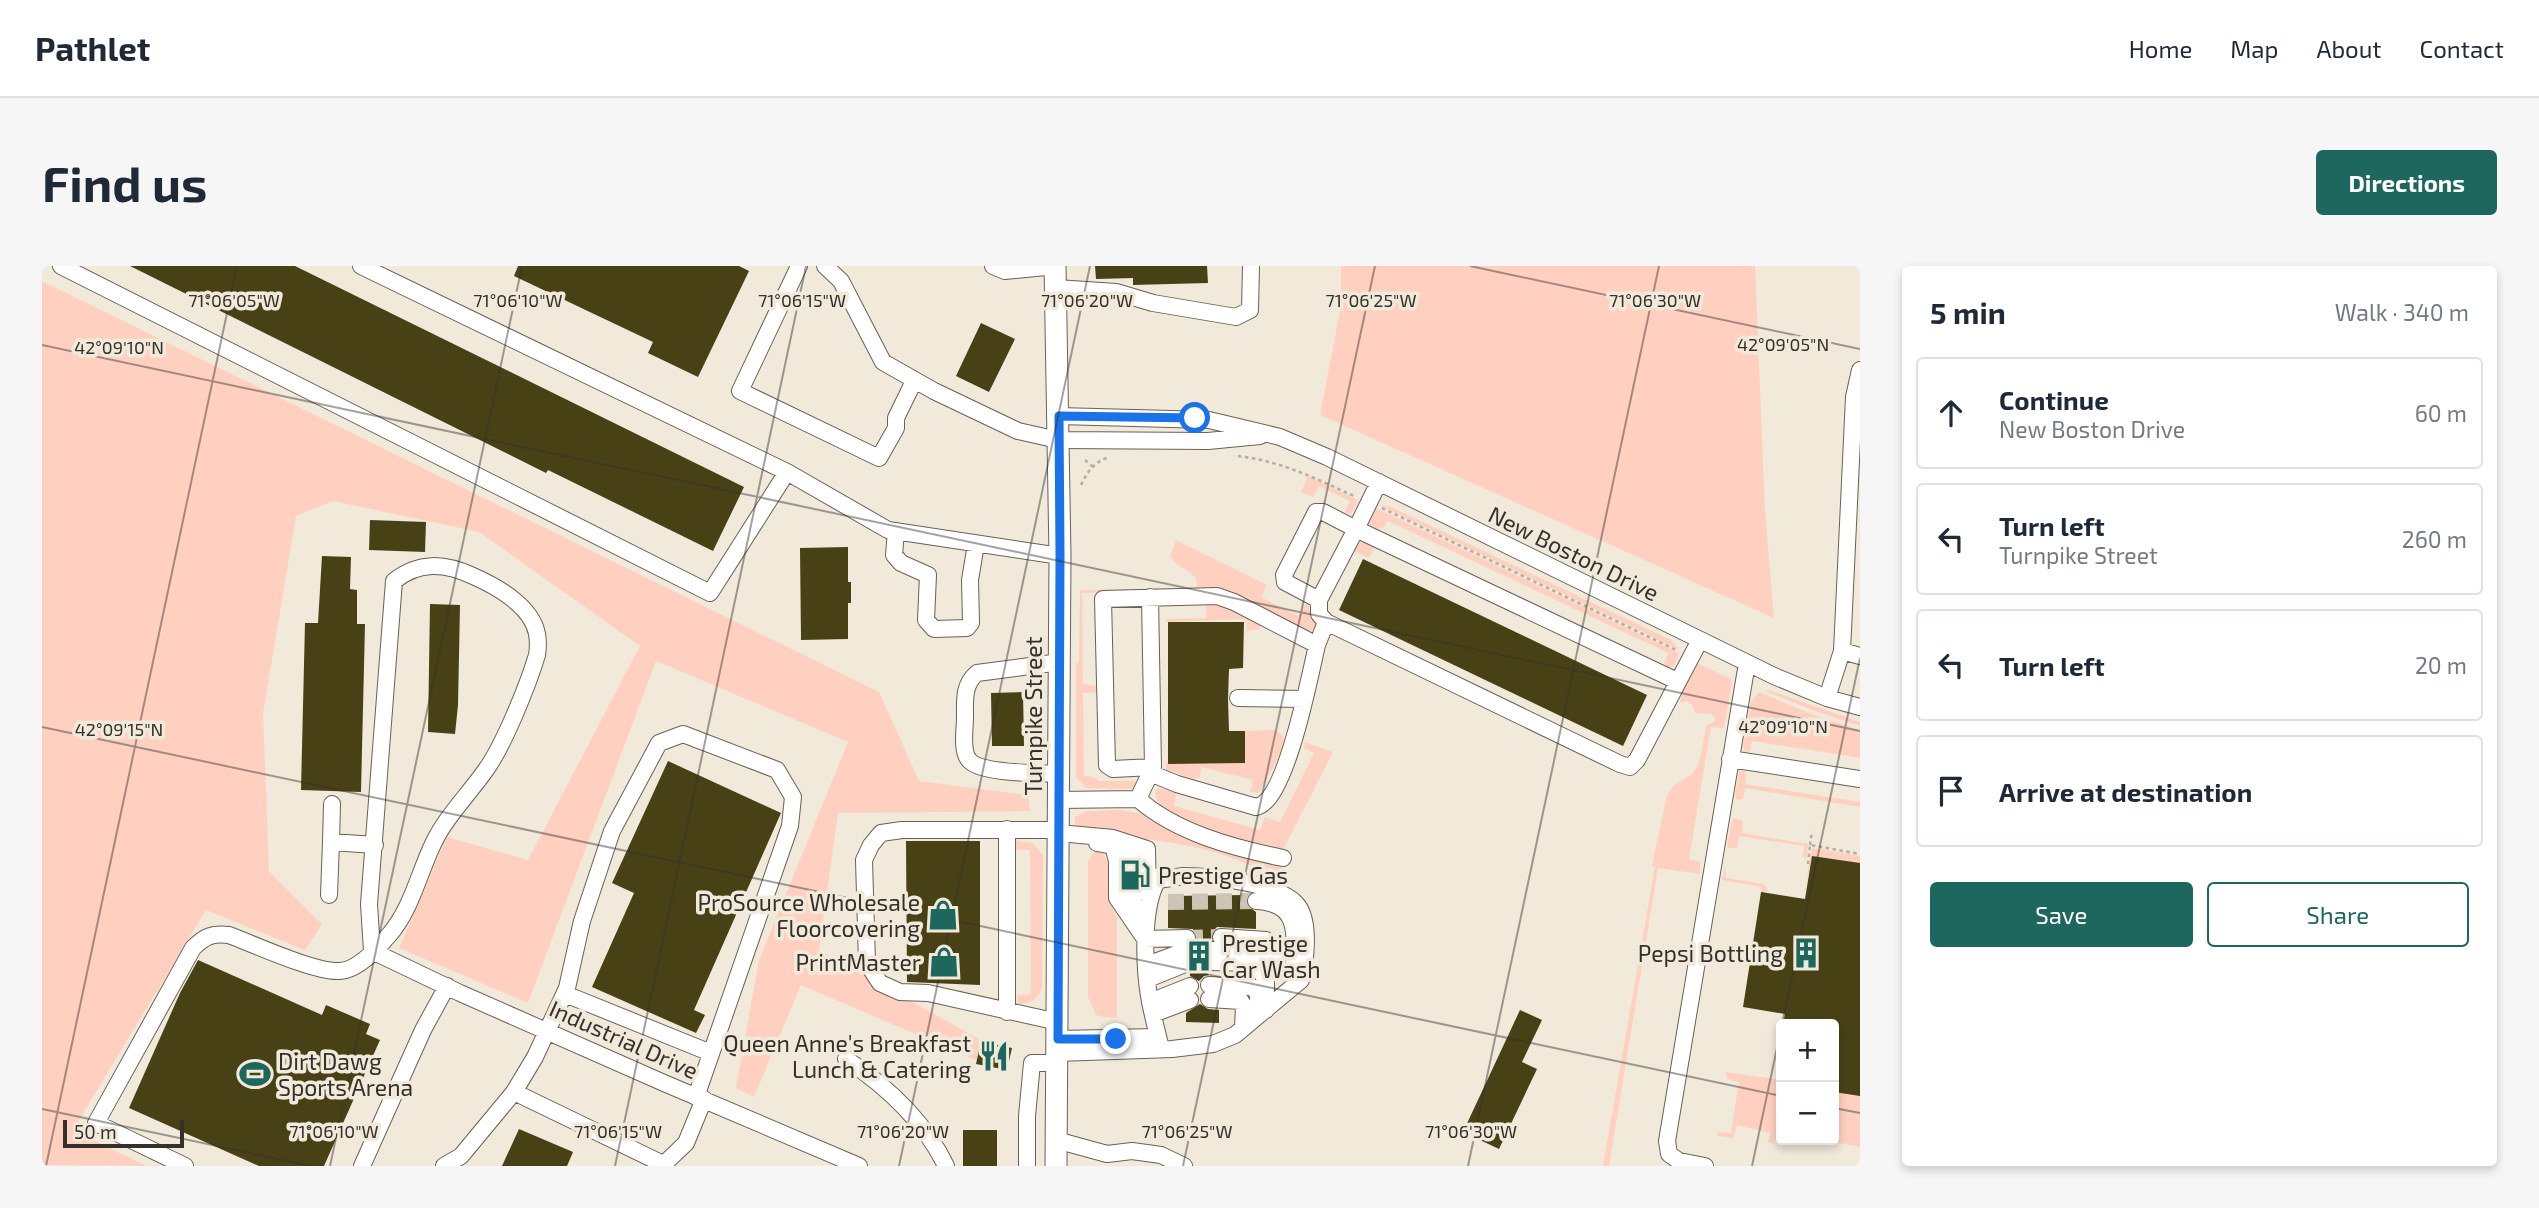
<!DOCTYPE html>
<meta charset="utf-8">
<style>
:root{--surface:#fff;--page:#f6f6f7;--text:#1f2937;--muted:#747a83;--line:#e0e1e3;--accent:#1d675f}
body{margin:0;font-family:"Exo 2",sans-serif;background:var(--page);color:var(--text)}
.controls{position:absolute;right:21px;bottom:21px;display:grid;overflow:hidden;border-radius:7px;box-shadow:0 4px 10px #0003}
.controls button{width:63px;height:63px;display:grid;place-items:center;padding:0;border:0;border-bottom:2px solid var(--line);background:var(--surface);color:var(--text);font:35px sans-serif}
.scale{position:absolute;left:21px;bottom:18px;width:121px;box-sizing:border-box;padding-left:7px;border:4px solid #34312c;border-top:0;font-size:19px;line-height:24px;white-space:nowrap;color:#34312c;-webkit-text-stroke:5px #f1e9da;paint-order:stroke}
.stop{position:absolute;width:21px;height:21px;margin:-16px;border:5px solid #1a73e8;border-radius:50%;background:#fff}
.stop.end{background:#1a73e8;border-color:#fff;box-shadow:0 2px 7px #0008}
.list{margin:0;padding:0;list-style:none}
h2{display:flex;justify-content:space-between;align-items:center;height:91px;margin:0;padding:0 28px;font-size:30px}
h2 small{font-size:23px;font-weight:400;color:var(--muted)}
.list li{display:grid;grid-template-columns:46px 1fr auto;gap:21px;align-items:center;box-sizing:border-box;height:112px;margin:0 14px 14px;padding:0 14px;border:2px solid var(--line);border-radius:7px}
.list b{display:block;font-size:26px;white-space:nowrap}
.list p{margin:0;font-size:23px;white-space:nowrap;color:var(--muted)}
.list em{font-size:23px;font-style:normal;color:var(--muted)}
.actions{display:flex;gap:14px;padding:21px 28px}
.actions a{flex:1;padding:16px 0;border:2px solid var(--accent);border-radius:7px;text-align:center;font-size:24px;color:var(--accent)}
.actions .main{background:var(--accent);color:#fff}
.icon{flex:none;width:38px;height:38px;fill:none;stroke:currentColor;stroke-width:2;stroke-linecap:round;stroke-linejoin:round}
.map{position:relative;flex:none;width:1818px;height:900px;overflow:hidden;border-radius:7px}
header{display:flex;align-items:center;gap:42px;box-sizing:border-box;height:98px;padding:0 35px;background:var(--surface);border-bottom:2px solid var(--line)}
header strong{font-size:33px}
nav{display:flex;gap:38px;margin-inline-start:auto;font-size:24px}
.intro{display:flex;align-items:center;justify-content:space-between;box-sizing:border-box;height:168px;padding:0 42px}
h1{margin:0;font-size:49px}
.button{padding:18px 32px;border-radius:7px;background:var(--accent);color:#fff;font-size:24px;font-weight:700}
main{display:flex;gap:42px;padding:0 42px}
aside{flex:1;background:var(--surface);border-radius:7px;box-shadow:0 4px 10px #0003}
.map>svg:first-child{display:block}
.green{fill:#ffd0bf}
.building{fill:#474115}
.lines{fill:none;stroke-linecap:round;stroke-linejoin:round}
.minor-tunnel{stroke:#cbc4b7;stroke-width:16;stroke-dasharray:16 8;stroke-linecap:butt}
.minor-casing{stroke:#686155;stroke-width:18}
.major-casing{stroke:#686155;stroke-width:23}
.path{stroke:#b4aea2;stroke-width:2.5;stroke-dasharray:3.5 3.5;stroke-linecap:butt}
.minor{stroke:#fff;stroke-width:16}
.major{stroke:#fff;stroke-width:21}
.route{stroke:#1a73e8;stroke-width:9}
.ticks{fill:none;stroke:#34312c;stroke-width:2;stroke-opacity:0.45}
.labels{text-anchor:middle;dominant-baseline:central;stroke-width:7;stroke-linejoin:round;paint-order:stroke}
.street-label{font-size:23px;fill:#34312c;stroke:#f1e9da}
.poi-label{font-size:23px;fill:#34312c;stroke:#f1e9da;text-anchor:end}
.ticks-label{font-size:18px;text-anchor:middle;fill:#34312c;stroke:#f1e9da;stroke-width:7;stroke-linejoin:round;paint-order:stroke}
</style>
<header>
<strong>Pathlet</strong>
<nav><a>Home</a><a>Map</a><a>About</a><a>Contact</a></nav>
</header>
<div class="intro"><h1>Find us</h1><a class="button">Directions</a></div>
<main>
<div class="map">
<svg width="1818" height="900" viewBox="0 0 1818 900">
<rect width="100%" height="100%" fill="#f1e9da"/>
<path class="green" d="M1299,0H1713L1723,244L1732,352L1278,149L1299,40Z
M0,15L837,426L877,515L986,529L988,545L796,547L777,684L937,773L936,795L759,719L712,831L694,822L717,694L806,476L614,395L486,737L357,682L405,571L486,594L598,380L437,266L291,235L254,250L221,447L227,605L280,658L263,684L164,644L31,864L104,900L0,899Z
M1266,210L1316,234L1309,248L1304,247L1303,245L1308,235L1277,220L1271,231L1259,226Z
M1337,239L1347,240L1629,374L1637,384Z
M1334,242L1637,387C1635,394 1634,400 1627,402L1622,398L1626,387L1346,255L1342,261L1335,263L1326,258L1325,253Z
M1134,274L1225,319L1219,331L1256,350L1262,339L1265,338L1274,356L1273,363L1266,366L1181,325L1040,327L1041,418L1057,420L1054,426L1041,427L1042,510L1052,511L1057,515H1092L1095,517L1092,523L1044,522L1034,511V397H1037L1038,324L1155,322L1154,312C1146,303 1134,301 1128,290Z
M1319,275L1333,279L1327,292L1310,284Z
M1170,335L1217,356L1218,363L1205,365L1204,353L1123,356L1126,353L1165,352L1164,340Z
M1655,397L1689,413L1690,416L1682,462L1669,461L1647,593L1658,596V608L1616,602L1567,900H1561L1613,601L1610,600L1624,533C1632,511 1644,518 1654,502C1662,489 1660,473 1665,459L1673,455V451L1669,448L1653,447L1650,439L1645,435L1638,437L1642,421Z
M1727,424L1818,456V460L1770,444L1723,425Z
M1717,426L1772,449L1818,464V492L1710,475L1708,485L1703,486L1701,482L1709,436Z
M1233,464L1241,470L1242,481L1217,527L1208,526L1211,514L1159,501L1158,511L1153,513L1124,504V496L1127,498L1202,497L1203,465Z
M1263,476L1291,486L1241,584C1211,577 1143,560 1120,540C1115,535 1114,531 1113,525L1117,522L1131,525L1134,529L1132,540L1218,564L1223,551L1238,556L1272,487L1262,482Z
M1700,504L1705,508L1703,518L1818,536V541L1703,522L1701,533L1696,534L1693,531L1697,506Z
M1078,544L1101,548L1241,602L1239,616C1180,576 1102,573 1033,566V551L1045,545Z
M1692,552L1701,555L1700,567L1766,578L1764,594L1761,591L1762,580L1697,570L1695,582H1687L1685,579L1690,554Z
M970,574L991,577L1001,589L1000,722C996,734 987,738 975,738V729L989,728L988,584H971Z
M1770,582L1818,590V597L1771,590L1764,617Z
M1053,584L1061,587L1066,597V633L1075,651V752L1055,750L1046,731V595Z
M1683,600L1684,612L1721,618L1726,624L1723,627L1719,626V621L1680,614Z
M1684,806L1739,814C1739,833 1742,861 1731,878L1726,876L1728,867L1695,859L1691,872L1675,870L1677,866L1689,867L1697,816L1685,813Z
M1792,823L1818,827V881L1781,874H1792Z"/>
<path class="building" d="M88,0H253L702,221L671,285L506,204L504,207Z
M476,0H697L707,5L656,111L606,87L611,76L472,10Z
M1053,0H1165L1166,17L1091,19V12L1054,13Z
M939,57L973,73L947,126L914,110Z
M328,254L384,256L383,286L327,284Z
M806,281V316H809V337H806V373L759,374L758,282Z
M280,290L309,291L308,323L315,324V358H323L319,526L259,524L263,357H276Z
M1321,293L1605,429L1581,480L1297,344Z
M388,338L418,339L416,439L413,468L386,466Z
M1126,356H1202L1201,402L1187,403L1186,433L1187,465H1203V497L1126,498Z
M981,426L982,480H950L949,427Z
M626,495L739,547L652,744L663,749L654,767L550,721L592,627L570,617Z
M864,575H938V719L865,716Z
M1770,590L1818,597V830L1792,826V758H1741L1743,748L1701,741L1719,626L1763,633Z
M1205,629V639L1214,646V663L1175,661L1170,666L1169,673L1162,675L1158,679L1151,663L1126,662V630Z
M156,694L280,749L284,739L328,758L324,768L338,774L282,900H217L87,842L138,727Z
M1157,700L1167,709L1162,710L1157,715L1148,710V707Z
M1158,738L1166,743L1177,744V757L1144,756V747Z
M1478,744L1500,754L1480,796L1495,803L1457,883L1421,866Z
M939,776L970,782L965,804L934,798Z
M477,863L531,886L525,900H460Z
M921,864H955V900H921Z"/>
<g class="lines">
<path class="minor-tunnel" d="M1126,636L1214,635
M1145,672L1179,671"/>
<g class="minor-casing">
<path id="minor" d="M19,0L668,327L745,206
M319,0L745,206L846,264L1018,290
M757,0L698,125L837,192L854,162V152L872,115
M783,0L799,15L841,96L892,125L976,165L1016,174L1166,175L1218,170
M951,0L963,5L1014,0
M1014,22L1074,26L1111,37L1194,51L1208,44L1209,0
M1016,150L1167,154L1238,171L1285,191L1732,410L1785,432L1818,441
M1337,216L1314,263L1281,246H1274L1242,309L1243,316L1277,334V348L1284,356L1578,498L1588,501L1595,494L1658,374
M854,265L852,289L859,297L886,309L884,354L892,363L925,362L929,357L928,314L934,278
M1108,331L1111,501
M1277,334L1314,263L1635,415
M1800,385L1818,390
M1196,432L1262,433
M1785,432L1800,385L1812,131L1818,104
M1688,493L1818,513
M1108,507L1135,518L1214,541C1244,536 1268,409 1275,379
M1017,508C998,507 938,508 927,494C919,485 923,463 923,452C923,434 921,419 935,407L1018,396
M1096,533C1135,567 1192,582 1241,592
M1017,534L1096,533L1111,501L1071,503L1065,499L1061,333L1175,330L1192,336L1275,379L1284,356
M965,563V746
M1017,567L1071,572L1105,583L1106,629
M289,576L290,538
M1055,577L1071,580L1075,595V632L1103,673
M1071,580L1089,590L1090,630L1098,658
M287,629L289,576L333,579
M1214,635C1263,637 1251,675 1252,712
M1179,671L1224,674L1231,682L1233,693
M1103,673L1145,672
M1167,684L1214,683L1221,686L1224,691V744
M330,685L418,727L622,817L817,900
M1167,696L1214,697L1223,713
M1105,699L1148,683
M1106,713L1148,696
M1167,719L1210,721L1216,727V741
M523,728L669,787
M1167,733L1199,735L1202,740L1201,762
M1108,736L1148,720
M1111,748L1148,734
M1016,756L886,727L858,726L838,717L825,697L822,594L829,579L839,567L860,564H1017
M1016,773L1116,771
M1119,783C1115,765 1110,748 1107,730C1102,699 1099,632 1120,608
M1015,787L1130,783L1171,778L1193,769L1259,714C1264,695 1268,656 1256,640C1240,617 1169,610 1142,610C1133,611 1124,613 1115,614
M804,793C844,820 883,856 904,900
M472,826L621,898
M1014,874L1065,888L1090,885L1119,889L1142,900
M143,900L54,857L151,682C163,670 171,667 187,669C211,678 274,707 298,705C316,704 335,683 347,669C369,644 377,607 391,578C403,552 426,529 443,505C461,481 486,419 495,389C496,383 496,374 495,368C490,340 454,320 431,310C403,297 377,295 352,315L327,638L330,685
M320,900L381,764L405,720
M402,900L419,890L472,826L493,791L525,722L540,655L570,565L617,477L641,468L735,504L751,531L748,560L654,831
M620,900L644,877L662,833
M985,900V850L990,797H1015
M1663,900L1637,895L1627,888L1625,875L1705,397"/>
</g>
<g class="major-casing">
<path id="major" d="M1013,0L1018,290L1014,900"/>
</g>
<path class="path" d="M1196,190C1239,195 1275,213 1314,231
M1043,194L1051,201
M1039,219C1045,206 1052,196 1067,191
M1340,242L1634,384
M1768,579L1770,565
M1766,598L1768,579L1818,588"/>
<use href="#minor" class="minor"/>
<use href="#major" class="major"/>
</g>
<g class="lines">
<path class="route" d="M1074,773H1016L1018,290L1017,150L1153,152"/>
</g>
<path class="ticks" d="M1428,0L1818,83M0,79L1818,465M0,461L1739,830M1740,758L1818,392M1792,842L1818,847M0,843L269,900M4,900L195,0M288,900L480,0M573,900L764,0M857,900L1048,0M1141,900L1333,0M1426,900L1617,0M1710,900L1739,763"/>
<defs>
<g id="fuel-bare" transform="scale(2.415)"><path d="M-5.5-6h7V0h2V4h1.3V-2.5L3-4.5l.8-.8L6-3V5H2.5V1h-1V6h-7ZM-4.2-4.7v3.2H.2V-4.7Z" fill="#1d675f" stroke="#f1e9da" stroke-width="2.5" paint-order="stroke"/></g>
<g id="shop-bare" transform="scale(2.415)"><path d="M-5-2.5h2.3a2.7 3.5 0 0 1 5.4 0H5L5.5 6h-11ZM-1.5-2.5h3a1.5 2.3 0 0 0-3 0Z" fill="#1d675f" stroke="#f1e9da" stroke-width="2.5" paint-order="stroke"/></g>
<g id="building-bare" transform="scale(2.415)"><path d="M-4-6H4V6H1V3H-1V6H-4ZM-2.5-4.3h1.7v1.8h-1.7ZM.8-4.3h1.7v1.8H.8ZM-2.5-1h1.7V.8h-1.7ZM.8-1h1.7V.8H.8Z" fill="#1d675f" stroke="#f1e9da" stroke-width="2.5" paint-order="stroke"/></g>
<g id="restaurant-bare" transform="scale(2.415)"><path d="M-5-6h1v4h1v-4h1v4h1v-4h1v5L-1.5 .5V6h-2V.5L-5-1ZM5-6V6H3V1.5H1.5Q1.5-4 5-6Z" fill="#1d675f" stroke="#f1e9da" stroke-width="2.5" paint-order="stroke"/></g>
<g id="stadium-bare" transform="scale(2.415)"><path d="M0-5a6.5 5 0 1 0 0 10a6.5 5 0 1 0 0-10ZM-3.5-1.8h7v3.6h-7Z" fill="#1d675f" stroke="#f1e9da" stroke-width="2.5" paint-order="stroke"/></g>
</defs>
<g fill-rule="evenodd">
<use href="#fuel-bare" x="1093" y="609"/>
<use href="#shop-bare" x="901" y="649"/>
<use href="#building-bare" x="1764" y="687"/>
<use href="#building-bare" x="1157" y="690"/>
<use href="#shop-bare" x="902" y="696"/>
<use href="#restaurant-bare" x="952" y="790"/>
<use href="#stadium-bare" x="213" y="808"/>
</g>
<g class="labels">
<g class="street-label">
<text transform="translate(1532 287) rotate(26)">New Boston Drive</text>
<text transform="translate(991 450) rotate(-90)">Turnpike Street</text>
<text transform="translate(582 773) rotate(24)">Industrial Drive</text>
</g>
<g class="poi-label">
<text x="1116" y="609" text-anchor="start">Prestige Gas</text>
<text x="878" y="636">ProSource Wholesale<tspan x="878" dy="26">Floorcovering</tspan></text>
<text x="1180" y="677" text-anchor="start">Prestige<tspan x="1180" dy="26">Car Wash</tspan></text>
<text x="1741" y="687">Pepsi Bottling</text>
<text x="879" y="696">PrintMaster</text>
<text x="929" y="777">Queen Anne's Breakfast<tspan x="929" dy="26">Lunch &amp; Catering</tspan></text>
<text x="236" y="795" text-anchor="start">Dirt Dawg<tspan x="236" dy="26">Sports Arena</tspan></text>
</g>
</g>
<g class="ticks-label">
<text x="192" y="41">71°06'05"W</text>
<text x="476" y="41">71°06'10"W</text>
<text x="760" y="41">71°06'15"W</text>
<text x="1045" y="41">71°06'20"W</text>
<text x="1329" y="41">71°06'25"W</text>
<text x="1613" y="41">71°06'30"W</text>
<text x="1741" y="85">42°09'05"N</text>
<text x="77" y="88">42°09'10"N</text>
<text x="1741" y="467">42°09'10"N</text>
<text x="77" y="470">42°09'15"N</text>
<text x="292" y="872">71°06'10"W</text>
<text x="576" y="872">71°06'15"W</text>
<text x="861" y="872">71°06'20"W</text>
<text x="1145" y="872">71°06'25"W</text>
<text x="1429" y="872">71°06'30"W</text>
</g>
</svg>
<div class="controls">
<button>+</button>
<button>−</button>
</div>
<div class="scale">50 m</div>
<div class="stop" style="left:1153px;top:152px"></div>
<div class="stop end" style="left:1074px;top:773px"></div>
</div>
<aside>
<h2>5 min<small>Walk · 340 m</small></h2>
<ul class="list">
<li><svg class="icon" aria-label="ahead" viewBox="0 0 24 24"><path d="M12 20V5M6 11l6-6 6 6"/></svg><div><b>Continue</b><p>New Boston Drive</p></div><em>60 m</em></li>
<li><svg class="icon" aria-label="left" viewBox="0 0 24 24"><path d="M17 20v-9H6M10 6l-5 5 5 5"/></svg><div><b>Turn left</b><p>Turnpike Street</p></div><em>260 m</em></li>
<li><svg class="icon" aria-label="left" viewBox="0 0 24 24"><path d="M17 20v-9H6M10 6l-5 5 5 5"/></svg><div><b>Turn left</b></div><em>20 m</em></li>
<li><svg class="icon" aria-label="arrive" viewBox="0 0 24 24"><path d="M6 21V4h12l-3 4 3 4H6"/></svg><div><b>Arrive at destination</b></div></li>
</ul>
<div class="actions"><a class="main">Save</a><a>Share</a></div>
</aside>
</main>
